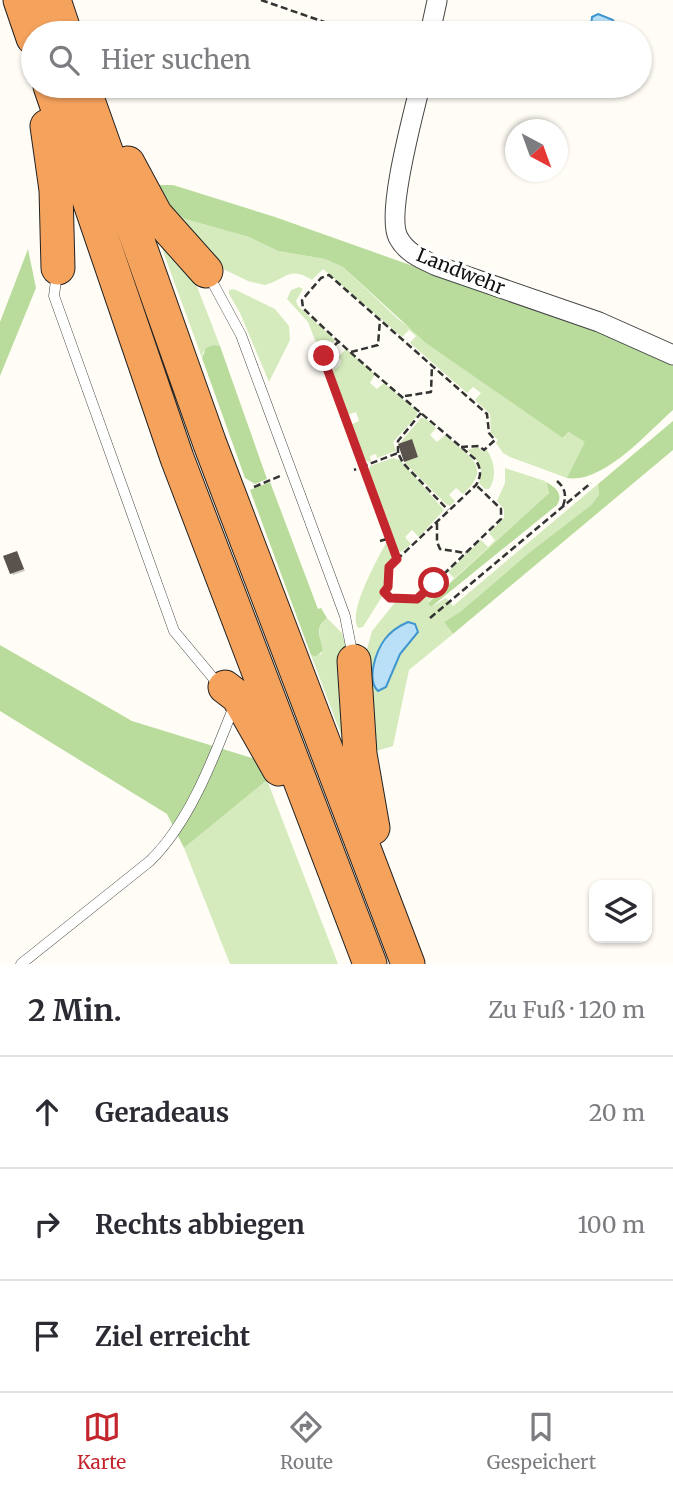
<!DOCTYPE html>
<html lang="de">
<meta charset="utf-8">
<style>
:root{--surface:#fff;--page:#f2f2f3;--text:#2b2b33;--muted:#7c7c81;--line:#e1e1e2;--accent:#c4262e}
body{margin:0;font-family:Merriweather,serif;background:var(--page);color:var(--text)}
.controls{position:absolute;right:21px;bottom:21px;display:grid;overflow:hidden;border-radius:14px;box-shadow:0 2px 5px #0004}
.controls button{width:63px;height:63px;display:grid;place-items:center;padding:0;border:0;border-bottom:2px solid var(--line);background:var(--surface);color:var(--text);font:35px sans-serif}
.compass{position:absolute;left:505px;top:119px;width:63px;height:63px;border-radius:50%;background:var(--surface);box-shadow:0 2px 5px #0004;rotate:139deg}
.stop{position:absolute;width:21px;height:21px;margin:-16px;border:5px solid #c4262e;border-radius:50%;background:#fff}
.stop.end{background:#c4262e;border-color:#fff;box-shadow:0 2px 7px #0008}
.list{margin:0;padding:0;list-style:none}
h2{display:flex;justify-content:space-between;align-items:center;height:91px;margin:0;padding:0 28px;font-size:30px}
h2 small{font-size:23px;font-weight:400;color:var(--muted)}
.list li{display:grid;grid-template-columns:46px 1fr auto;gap:21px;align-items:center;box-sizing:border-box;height:112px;padding:0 28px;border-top:2px solid var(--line)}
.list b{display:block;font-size:26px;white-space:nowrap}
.list em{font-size:23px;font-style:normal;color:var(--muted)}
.icon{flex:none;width:38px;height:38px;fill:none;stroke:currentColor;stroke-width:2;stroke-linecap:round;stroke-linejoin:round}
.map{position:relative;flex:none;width:673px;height:964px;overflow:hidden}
.search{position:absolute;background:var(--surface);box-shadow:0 2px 5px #0004;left:21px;right:21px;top:21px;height:77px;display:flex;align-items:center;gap:18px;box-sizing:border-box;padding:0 24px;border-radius:38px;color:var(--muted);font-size:26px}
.sheet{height:427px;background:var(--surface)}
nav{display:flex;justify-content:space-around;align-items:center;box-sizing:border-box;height:98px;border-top:2px solid var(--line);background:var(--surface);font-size:19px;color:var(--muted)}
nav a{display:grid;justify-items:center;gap:4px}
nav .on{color:var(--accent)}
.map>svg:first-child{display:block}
.green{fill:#d5ebbd}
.forest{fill:#b9dc9c}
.water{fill:#b9e0f7;stroke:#3f96cf;stroke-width:2}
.shadow{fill:#0003}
.building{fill:#5a524d}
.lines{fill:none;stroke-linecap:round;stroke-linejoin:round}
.service-casing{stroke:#444;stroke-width:11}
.minor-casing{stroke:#444;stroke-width:21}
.motorway-casing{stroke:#222;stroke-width:35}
.path{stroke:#333;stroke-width:2.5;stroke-dasharray:7 3.5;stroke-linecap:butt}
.service{stroke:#fff;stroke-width:10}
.minor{stroke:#fff;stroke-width:19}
.motorway{stroke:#f5a25d;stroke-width:33}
.route{stroke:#c4262e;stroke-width:9}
.labels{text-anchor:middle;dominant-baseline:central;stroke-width:7;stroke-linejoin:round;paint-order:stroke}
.street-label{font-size:19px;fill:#111;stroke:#fff}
</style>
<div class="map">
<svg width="673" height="964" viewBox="0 0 673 964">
<rect width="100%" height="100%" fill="#fffdf5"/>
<path class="green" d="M148,185H159L166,200L185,219L249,237L278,251L325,259L343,267L399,320L564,438L567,432L586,442L570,475L567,478L510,457L503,453L496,443L498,440L491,433L490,414L475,400L481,393L473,387L467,393L410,343L416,336L409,330L402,337L323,269L312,280C289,265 285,280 265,285L248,281L219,267Z
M156,232L193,276L220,346L214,345L203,352L202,358Z
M299,287L303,289L296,301L298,306L335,340L324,353H320L308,322L287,299L291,290Z
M234,289L275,309L289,326L290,340L269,382L240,313L229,294V290Z
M346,349L375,374L370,383L377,389L384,383L417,411V416L393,442L396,451L377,458L376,454L370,456L371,461L369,462L363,459L350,425L359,421L356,412L347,415L331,372L340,365L341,360L338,357Z
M421,418H425L436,428L430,435L437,442L445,435C468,456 494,466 463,494L456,488L449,495L455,501L450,506L446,504L405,463L412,439L399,444Z
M478,447L483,452L487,450C495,463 497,477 489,489H485L479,483C485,467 478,461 467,450Z
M393,458L400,460L444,510L419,537L412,530L405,537L411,544L401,552L396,549L368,472L370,466Z
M505,468L545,481L549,493L428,602L431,607L446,598L453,606L598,484L599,495L591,505L530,552L460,612L444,622L453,634L409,670L393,746L366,754L365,656L372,631L397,600H419L441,579L447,585L454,578L448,572L481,540L488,547L495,540L489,533L504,518V509L497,501L505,483Z
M388,539L394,557L386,567V583L380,592L383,595L363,627L358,628C347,611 379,557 388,539Z
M327,618L342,633L345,643L350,758L311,655L321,654L323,651C321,636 314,630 327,618Z
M267,780L338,964H230L184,848Z"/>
<path class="forest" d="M159,185H173L275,217L627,342L673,366V410C647,433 603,484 567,478L585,442L568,432L563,438L426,343L343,267L325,259L278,251L249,237L185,219L174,211Z
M28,249L36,288L0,376V322Z
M214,345L220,346L267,479L255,484L245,478L202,358L206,348Z
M673,421V450L453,634L444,622L460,612L530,552L591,505L599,495L598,484Z
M270,482L318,609L321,608L327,618C313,630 321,636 323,651L316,656L311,655L250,490Z
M546,482C555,487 564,494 557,505L431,607L428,603L549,493Z
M0,645L132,721L268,763L267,780L184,848L167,814L0,711Z"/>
<path class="water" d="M598,14L613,20L616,26L614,33H603L591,27L592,17Z
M408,622L415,624L418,632L400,654L386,687L378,691C366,680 376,651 385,639C391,631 399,626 408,622Z"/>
<path class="shadow" d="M17,553L25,571L13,575L11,573Z"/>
<path class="building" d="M412,439L418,457L404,462L398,444Z
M17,551L24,569L10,574L3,556Z"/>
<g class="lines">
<g class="service-casing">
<path id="service" d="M57,272L54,296L174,631L214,679L220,683
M209,276L241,335L345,616L353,657
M21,964L150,861C190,822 214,757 234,706"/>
</g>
<g class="minor-casing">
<path id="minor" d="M430,33L437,1
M420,86C413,116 386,213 398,237C406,253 422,259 437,266L599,322L673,355"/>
</g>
<g class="motorway-casing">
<path id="motorway" d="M20,0L33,38
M54,0L65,33
M50,86L177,458L370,964
M83,86L210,444L408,964
M47,126L56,190L58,268
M128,163L156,215L206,271
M354,661L360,754L373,828
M225,687L238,697L279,769"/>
</g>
<path class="path" d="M261,0L356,33
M339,341L324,356V360L364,466L354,470
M351,352L378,345L380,320
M405,396L431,392L432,365
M461,447L479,446L484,450L495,440L489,433L487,414L329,275L321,278L302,300L303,308C357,361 417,409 475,459C481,468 482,475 476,485L389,567L388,587L384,592L390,598H419L501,519V509L476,485
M398,453V441L421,413
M557,481C565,488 567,495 563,506
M254,487L280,476
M437,523V542L440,549L466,553
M380,541L390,538
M397,558L364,466L398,453L403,463L448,510
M430,618L591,483"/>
<use href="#service" class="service"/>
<use href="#minor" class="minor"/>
<use href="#motorway" class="motorway"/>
</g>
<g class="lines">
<path class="route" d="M324,356V360L397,559L389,567L388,587L384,592L390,598L417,599L434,583"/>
</g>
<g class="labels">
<g class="street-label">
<text transform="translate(461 271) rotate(22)">Landwehr</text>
</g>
</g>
</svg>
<div class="controls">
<button><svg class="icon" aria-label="layers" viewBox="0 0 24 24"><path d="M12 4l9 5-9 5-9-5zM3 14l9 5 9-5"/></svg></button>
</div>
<svg class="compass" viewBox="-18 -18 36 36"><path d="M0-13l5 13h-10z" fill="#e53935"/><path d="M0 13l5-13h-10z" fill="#7c7c81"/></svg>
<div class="stop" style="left:434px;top:583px"></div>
<div class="stop end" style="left:324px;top:356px"></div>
<div class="search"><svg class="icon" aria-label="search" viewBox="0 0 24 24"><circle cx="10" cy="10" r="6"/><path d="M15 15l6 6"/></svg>Hier suchen</div>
</div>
<section class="sheet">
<h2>2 Min.<small>Zu Fuß · 120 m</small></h2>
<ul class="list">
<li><svg class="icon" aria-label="ahead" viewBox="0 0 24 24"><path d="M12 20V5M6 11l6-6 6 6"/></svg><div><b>Geradeaus</b></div><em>20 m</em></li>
<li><svg class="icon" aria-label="right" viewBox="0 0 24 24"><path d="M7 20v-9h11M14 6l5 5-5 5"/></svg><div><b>Rechts abbiegen</b></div><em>100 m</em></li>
<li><svg class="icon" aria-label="arrive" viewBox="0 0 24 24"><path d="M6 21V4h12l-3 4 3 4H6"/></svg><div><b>Ziel erreicht</b></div></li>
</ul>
</section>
<nav>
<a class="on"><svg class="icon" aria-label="map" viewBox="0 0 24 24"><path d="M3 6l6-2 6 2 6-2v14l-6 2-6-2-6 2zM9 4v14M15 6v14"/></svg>Karte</a>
<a><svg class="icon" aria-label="directions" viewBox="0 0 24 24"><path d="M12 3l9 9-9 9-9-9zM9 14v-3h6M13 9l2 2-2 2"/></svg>Route</a>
<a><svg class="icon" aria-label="saved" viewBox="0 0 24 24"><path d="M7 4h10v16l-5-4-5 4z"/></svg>Gespeichert</a>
</nav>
